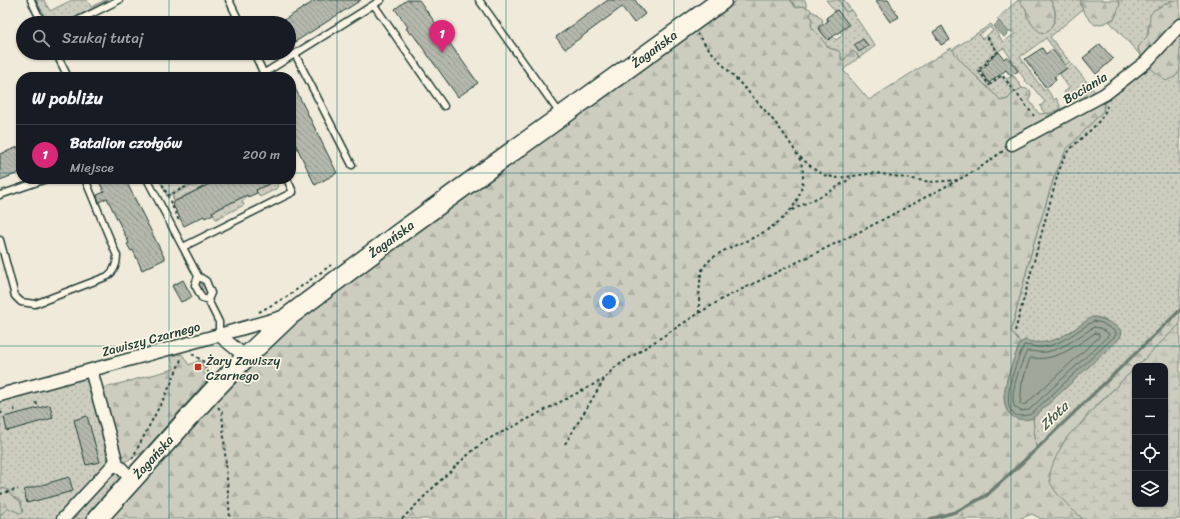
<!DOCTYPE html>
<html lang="pl">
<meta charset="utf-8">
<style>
:root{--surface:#171b24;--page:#20242c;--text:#f1f3f6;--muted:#9ea1a6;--line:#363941;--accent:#db2777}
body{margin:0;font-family:Sriracha,sans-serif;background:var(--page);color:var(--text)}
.controls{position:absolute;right:12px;bottom:12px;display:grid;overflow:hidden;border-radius:8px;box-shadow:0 1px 3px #0004}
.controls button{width:36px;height:36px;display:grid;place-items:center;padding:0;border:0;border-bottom:1px solid var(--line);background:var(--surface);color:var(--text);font:20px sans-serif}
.you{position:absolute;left:609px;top:302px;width:14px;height:14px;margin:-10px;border:3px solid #fff;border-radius:50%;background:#1a73e8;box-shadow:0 0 0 6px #1a73e833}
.badge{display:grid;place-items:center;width:26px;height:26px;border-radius:50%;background:var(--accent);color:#fff;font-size:13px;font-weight:700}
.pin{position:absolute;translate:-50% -33px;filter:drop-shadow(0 1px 2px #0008)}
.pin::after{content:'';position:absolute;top:21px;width:14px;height:12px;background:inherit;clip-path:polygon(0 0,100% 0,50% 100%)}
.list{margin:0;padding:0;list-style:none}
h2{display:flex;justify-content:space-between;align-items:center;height:52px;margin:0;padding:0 16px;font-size:17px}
h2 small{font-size:13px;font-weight:400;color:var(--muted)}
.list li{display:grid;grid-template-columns:26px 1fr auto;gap:12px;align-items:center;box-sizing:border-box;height:60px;padding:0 16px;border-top:1px solid var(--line)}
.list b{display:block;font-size:15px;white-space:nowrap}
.list p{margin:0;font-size:13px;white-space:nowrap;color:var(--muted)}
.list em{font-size:13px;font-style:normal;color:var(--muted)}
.icon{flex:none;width:22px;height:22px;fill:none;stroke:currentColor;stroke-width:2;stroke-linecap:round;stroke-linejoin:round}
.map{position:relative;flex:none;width:1180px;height:519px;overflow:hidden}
.search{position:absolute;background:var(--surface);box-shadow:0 1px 3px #0004;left:16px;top:16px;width:280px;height:44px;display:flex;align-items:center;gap:10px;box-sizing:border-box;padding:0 14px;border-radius:22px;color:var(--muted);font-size:15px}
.panel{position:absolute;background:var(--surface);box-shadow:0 1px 3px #0004;left:16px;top:72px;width:280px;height:112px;border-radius:16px}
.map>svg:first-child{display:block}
.green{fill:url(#green-dots);stroke:#76857a}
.forest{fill:url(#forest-firs);stroke:#76857a}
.wetland{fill:url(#wetland-marsh);stroke:#76857a}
.water{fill:#9fa89a;stroke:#6c7d71}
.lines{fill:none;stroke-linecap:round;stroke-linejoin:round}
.shore{stroke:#52685d;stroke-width:1}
.stream{stroke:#6c7d71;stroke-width:3}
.building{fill:url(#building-back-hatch);stroke:#1f3d34}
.service-casing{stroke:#1f3d34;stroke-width:9}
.minor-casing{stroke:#1f3d34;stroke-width:15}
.primary-casing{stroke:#1f3d34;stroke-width:22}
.path{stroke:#1f3d34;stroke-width:2;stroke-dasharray:3 3;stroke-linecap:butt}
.service{stroke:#fcf5e5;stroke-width:6}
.minor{stroke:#fcf5e5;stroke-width:12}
.primary{stroke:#fcf5e5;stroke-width:19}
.grid{fill:none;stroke:#0f766e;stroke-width:1;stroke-opacity:0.55}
.poi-dot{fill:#c8321e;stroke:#fcf5e5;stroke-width:1.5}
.labels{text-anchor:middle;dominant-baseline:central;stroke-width:3.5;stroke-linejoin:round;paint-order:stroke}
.street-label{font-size:13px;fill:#1f3d34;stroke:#fcf5e5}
.poi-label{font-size:13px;fill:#1f3d34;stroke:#fcf5e5;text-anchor:start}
.water-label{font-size:14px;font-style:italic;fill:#455d53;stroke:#fcf5e5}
</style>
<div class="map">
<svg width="1180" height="519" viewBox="0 0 1180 519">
<defs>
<pattern id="green-dots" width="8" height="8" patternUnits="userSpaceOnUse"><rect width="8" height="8" fill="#cccdbf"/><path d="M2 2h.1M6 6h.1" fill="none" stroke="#afb1a5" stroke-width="1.8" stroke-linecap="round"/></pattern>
<pattern id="forest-firs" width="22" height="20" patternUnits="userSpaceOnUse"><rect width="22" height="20" fill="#cccdbf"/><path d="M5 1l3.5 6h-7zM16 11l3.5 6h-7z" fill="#afb1a5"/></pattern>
<pattern id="wetland-marsh" width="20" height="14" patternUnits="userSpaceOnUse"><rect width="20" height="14" fill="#cccdbf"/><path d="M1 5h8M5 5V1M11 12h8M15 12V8" fill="none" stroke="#afb1a5"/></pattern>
<pattern id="building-back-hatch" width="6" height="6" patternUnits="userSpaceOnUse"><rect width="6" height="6" fill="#b5b9ad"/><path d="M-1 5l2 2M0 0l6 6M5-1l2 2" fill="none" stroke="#93988e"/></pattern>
</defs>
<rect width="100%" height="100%" fill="#efeada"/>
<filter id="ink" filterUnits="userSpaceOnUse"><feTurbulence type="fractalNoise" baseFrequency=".025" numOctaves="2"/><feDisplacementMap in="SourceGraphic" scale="8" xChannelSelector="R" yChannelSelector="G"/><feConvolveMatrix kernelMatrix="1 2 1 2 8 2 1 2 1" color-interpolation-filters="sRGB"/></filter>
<g filter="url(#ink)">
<path class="green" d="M36,0H44L50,11L72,0H87L91,7L105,0H108L64,23H48Z
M790,0H805L807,8L802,6L797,8Z
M826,0H839L844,10L847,12L851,10L875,46L859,58L857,54L852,51L844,60H841V56L837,50L829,48L818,37L811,27L812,20L810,15L811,11L817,14L823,20L822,23L818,27L828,40L833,37L836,40L843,35L840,31L849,25L837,10L835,11Z
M1018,0H1019L1046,33C1056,22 1059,13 1050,0H1081V6L1083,9L1050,37L1070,62L1066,65L1046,38L1020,57L1044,91L1047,89L1054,100L1056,98L1060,105V108L1052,113L1045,114L1040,106L1045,102L1031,85L1027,83L1004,48L998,51L987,35L993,31L990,27L979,35L982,39L986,36L997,52L985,60L986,63L977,70L989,86L1001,76L1014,93L1008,99L1000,101C986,83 966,69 952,50L991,24L1003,42L1015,34L1012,31L1009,32L997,19Z
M1117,0H1173L1155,10L1148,27V35L1139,52L1142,57L1109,21L1113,20L1120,4Z
M1180,32V309L1036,448L1033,418L1120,338L1121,334L1120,329C1111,325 1103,316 1092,317C1076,327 1057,344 1038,343C1034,343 1029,341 1025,340L1020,343L1011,331L1034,242L1054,177L1066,150L1103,111L1105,98Z
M1072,64L1096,93C1083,99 1075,105 1064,92L1069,88L1060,74Z
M1014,76L1022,88L1016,92L1006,79Z
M159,179H201L167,196Z
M211,179H219L174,201L172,195L191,186L194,187Z
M276,181L278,185L276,189L260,197L256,190Z
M247,195L248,197L242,201L244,205L216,219L212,212Z
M169,342L170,344L0,390V388Z
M85,377L88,379L97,409L108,462L57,519H0V400Z
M115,471L125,478L91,519H68Z"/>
<path class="forest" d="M737,0H790L796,8L802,6L810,9L811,11L810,15L812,18L811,24L812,28L829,48L839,51L841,55V60H844L852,51L857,54L858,58L843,70L869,100L951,48C963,65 979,79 994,94L998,97L1000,101L1008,99L1012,94L1022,88L1030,90L1031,94L1029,100L1039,114L1052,113L1069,105L1105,94L1103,111L1066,150L1054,177L1034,242L1011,331L1020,343C1014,360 993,403 1012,416C1019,421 1026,420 1033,418L1036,448L986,494L955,511L927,519H108L220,395L300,316Z
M839,0H844L851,10L847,12L845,11Z
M1019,0H1050C1058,12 1056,23 1046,33L1040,32L1034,27L1027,16L1026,9Z
M1081,0H1117L1120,4L1115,18L1105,23L1095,25C1089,20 1079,8 1081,0Z
M1173,0H1180V22L1145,58L1142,57L1138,49L1139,46L1148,35L1150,15L1154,10Z
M1180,32V70L1176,76L1166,81L1148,66Z
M199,280C204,284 208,291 207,297C202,293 198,286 199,280Z
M1180,312V324L1137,366H1135V368L1088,414L1079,426L1069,435L1063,443L1050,481L1064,501L1083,519H1041L1032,514L1019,519H935L956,513L987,497L1022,465Z
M172,353L173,356L182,354L189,365L200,360L205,369L203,371L205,375L207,374V380L143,452L120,464L100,389L174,369L170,354Z
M0,488L7,489L12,496L20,501L23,512L20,513L8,508L0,515Z"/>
<path class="wetland" d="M1180,324V519H1083C1074,511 1051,491 1050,480C1048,469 1062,444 1069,435C1072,431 1076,429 1080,425C1097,405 1116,387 1135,368V504H1165V366H1137Z"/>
<path class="water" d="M999,21L1009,32L1004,37L994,26Z
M1092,317C1100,317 1118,325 1122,332L1120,338L1033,418C1026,420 1019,421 1012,416C993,403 1014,360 1020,343L1025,340C1052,349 1071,331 1092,317Z"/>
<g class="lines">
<path class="shore" d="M1094,321L1102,323L1116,332V335L1031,414C989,428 1017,360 1024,345C1030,345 1036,348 1043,347C1062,345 1077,330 1094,321Z
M1094,327L1100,328L1108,333L1109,335L1029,410L1021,411L1015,407C1008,395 1021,364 1027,351C1033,351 1039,353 1046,352C1064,349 1079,336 1094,327Z
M1095,333L1099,334V337L1026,404L1022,405L1020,404L1022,383L1030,358C1036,358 1041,359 1046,358C1065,355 1080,343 1095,333Z"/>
<path class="stream" d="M930,519L955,512L987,495L1028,457L1180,310"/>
</g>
<path class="building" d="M316,0H361L295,42L289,33V23H279Z
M407,0H419L478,83L458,97L412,33L410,34L406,28L408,27L395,9Z
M608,0H635L645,14L634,23L622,7L565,49L556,37Z
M875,0H888L899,17L890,22Z
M837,10L849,25L828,40L818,28L828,21L826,18Z
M942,26L950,40L941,45L933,32Z
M863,39L868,46L859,52L854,45Z
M1100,44L1113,59L1096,74L1083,58Z
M1042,48L1046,54L1052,49L1067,68L1054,77L1056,80L1046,88L1025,59Z
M999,52L1004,59L1007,56L1018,71L1011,76L1006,70L989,83L980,70L989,63L987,61Z
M291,80L337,173L315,185L291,135Z
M21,146V172L0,180V154Z
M98,179H125L165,259L142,270L133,250L131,251L127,244L129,243L107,198L99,202L97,195L104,192Z
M219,179H279L256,190L257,193L248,197L247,195L212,212L213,214L205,218L204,216L184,226L172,203Z
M183,280L192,297L181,302L172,286Z
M50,405L53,418L7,431L4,417Z
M87,416L100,462L86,465L74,420Z
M69,477L73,491L27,503L24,490Z"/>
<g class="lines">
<g class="service-casing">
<path id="service" d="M31,0L42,23
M229,0L240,23
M479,0L561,115
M374,5L444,106
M73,23L119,0
M56,53L68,77
M254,53L264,74
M295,54L352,165
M258,77L381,0
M147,179L198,276L206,281L211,293L208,300
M0,195L46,179
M0,240L15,296L21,302L35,304L108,276C114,271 117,264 117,256L85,179
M183,247L293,192L287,179
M198,276L195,285L202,298L208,300L219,322V335"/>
</g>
<g class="minor-casing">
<path id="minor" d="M1012,144L1105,94L1146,62L1180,25
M219,335L286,316
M0,395L219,335L246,357
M113,465L120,467L132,480
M63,519L113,465L116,460L91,370"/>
</g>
<g class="primary-casing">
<path id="primary" d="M97,519L211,393L246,357L289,316L401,232L722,0"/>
</g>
<path class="path" d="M987,37L998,52L986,61L987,63L978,69L989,85L1002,75L1034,116
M800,157L814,169L826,176L838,178L875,173L931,182L958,180L978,169L1003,151
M160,179L179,221
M191,179L193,183
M167,196L202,179
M792,210L831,191L851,178
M259,312L288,296L331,265
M699,313L724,298L867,228L958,180
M1015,331L1057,177C1060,168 1063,159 1069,151C1081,136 1102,125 1107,106
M192,354L203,361L209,374
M36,402L38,407
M218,407L222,412L230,519
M14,408L15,413
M0,414L4,411
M565,444L605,378L614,368L699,313C699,303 699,275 703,268C712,255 727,249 741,243C766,233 797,215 802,185C804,176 803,164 798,156C772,110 729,76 697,34
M132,459L170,386L182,357
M0,494L18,489
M402,519C420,501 438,482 457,465C472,451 486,438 505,431L604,379"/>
<use href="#service" class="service"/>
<use href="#minor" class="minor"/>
<use href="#primary" class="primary"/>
</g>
</g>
<path class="grid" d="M169,0V23M337,0V519M506,0V519M674,0V519M843,0V519M1011,0V519M169,53V77M0,173H21M291,173H1180M169,179V519M0,346H1180"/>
<rect class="poi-dot" x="194" y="363" width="8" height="8" rx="2"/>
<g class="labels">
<g class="street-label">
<text transform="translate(654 49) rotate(-36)">Żagańska</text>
<text transform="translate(1085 88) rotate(-31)">Bociania</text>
<text transform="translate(391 239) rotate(-36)">Żagańska</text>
<text transform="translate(151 339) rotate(-15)">Zawiszy Czarnego</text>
<text transform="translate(153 457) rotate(-48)">Żagańska</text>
</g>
<g class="poi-label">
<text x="206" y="360">Żary Zawiszy<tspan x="206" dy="15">Czarnego</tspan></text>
</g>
<g class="water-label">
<text transform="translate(1054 416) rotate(-44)">Złota</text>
</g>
</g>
</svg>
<div class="controls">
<button>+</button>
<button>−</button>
<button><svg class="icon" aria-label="locate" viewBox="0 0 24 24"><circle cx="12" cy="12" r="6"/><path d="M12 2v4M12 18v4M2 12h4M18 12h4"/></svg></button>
<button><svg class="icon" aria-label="layers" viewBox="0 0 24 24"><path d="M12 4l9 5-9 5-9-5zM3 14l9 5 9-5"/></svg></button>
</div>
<div class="you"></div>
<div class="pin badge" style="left:442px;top:53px">1</div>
<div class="search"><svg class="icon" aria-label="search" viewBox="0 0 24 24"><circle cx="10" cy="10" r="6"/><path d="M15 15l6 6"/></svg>Szukaj tutaj</div>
<section class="panel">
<h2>W pobliżu<small></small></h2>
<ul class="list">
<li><span class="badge">1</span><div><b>Batalion czołgów</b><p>Miejsce</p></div><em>200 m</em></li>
</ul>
</section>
</div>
